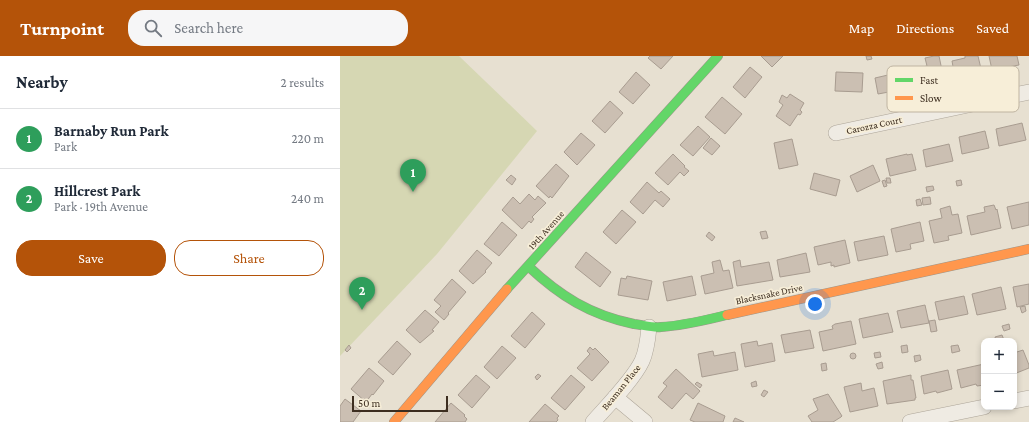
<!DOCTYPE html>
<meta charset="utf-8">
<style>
:root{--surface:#fff;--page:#f6f6f7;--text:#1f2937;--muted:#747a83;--line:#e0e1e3;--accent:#b45309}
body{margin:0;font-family:"Crimson Pro",serif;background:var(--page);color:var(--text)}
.controls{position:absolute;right:12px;bottom:12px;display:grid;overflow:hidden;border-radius:8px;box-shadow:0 2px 6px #0003}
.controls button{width:36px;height:36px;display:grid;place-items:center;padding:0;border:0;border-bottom:1px solid var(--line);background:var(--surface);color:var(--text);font:20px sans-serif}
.scale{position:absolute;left:12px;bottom:10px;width:96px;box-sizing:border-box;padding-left:4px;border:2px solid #3d2e20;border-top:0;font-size:11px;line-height:14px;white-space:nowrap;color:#3d2e20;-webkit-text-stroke:3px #f7eed8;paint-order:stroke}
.you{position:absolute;left:475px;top:248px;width:14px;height:14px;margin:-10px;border:3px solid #fff;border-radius:50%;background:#1a73e8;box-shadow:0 0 0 6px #1a73e833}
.badge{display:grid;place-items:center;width:26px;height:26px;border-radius:50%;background:var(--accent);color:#fff;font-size:13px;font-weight:700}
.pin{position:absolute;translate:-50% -33px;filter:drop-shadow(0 1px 2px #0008)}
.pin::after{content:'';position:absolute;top:21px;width:14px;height:12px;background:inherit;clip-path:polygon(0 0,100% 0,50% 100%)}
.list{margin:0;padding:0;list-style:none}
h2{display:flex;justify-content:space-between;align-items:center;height:52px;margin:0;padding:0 16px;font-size:17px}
h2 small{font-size:13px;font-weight:400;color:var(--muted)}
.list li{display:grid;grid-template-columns:26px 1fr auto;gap:12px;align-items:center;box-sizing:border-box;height:60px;padding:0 16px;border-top:1px solid var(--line)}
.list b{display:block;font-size:15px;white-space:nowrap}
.list p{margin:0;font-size:13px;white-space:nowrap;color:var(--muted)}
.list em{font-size:13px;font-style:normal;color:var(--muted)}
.actions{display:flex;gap:8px;padding:12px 16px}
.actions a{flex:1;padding:9px 0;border:1px solid var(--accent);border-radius:16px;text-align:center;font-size:14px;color:var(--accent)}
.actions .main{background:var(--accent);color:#fff}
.icon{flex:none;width:22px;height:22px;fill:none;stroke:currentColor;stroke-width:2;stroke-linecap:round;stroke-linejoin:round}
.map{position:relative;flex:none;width:689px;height:366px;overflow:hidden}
header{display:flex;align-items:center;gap:24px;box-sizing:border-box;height:56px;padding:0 20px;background:var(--accent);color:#fff}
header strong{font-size:19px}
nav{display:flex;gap:22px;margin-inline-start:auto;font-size:14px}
.search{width:280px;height:36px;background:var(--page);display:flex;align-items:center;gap:10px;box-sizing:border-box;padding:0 14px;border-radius:16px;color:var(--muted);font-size:15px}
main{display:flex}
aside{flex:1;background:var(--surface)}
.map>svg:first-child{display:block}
.park{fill:#d6d7b3}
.building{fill:#cbbfb2;stroke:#a89c90}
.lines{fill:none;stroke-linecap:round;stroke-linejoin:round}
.street-casing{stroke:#ada599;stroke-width:16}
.fast-casing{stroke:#9c958a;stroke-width:10}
.slow-casing{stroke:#9c958a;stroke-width:10}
.street{stroke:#efebe3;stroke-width:15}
.fast{stroke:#63d668;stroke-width:9}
.slow{stroke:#ff974d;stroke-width:9}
.labels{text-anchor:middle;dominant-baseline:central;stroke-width:3.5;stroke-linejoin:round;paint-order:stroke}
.street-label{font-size:10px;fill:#3d2e20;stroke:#f7eed8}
.key{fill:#f7eed8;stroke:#bfb4a1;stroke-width:1}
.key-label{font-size:11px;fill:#3d2e20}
</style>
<header>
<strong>Turnpoint</strong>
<div class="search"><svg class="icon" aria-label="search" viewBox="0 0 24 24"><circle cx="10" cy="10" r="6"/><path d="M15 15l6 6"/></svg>Search here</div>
<nav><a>Map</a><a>Directions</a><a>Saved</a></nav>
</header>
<main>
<aside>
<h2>Nearby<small>2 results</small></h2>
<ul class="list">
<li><span class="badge" style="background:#2e9e5b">1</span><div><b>Barnaby Run Park</b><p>Park</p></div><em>220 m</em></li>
<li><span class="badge" style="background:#2e9e5b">2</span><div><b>Hillcrest Park</b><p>Park · 19th Avenue</p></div><em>240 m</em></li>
</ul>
<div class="actions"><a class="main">Save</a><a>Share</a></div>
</aside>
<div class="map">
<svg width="689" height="366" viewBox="0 0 689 366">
<rect width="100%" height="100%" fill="#e7e0d1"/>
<path class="park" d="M0,0H119L197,75L97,198L0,300Z"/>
<path class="building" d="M310,0H333L321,13L308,2Z
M421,0H443L432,11Z
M526,0H531L532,3L527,4Z
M594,0H599L604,24L578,30L574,13L587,10L585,2Z
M625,0H638L642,17L615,22L612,5L625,2Z
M649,0H677L679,9L652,14Z
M410,11L422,21L405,42L393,31Z
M296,16L310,29L293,48L279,36Z
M496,16L523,17L522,36L495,35Z
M561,16L565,33L538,38L535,22Z
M450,38L464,47L460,54L462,56L460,59L458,58L450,70L436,60L443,49L439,46L442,39L447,42Z
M382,41L402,58L385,78L365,61Z
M270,45L283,57L265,77L252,65Z
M682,67L686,84L659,90L656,73Z
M358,70L370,81L353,100L340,89Z
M645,75L649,92L622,98L619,81Z
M241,77L255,89L237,109L224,96Z
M371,82L380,90L372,99L363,92Z
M452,83L458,109L439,113L434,87Z
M609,88L613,105L586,111L583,94Z
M333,98L345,110L344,111L349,115L344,120L340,116L328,129L315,117Z
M567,98V99L572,98L576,114L550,120L546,103Z
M216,108L229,120L212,142L210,140L209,142L196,130Z
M533,109L540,125L517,136L510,120Z
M474,117L500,124L496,140L470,133Z
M171,119L176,123L172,129L166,124Z
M546,122H550L551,127H547Z
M545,124L547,130L544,131L542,125Z
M621,124L622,129L617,130L616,125Z
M307,126L319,137L321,135L330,143L323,151L315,144L303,158L290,146Z
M593,130L594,134L587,136L586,131Z
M189,138L195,144L198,140L206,147L192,161L194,163L191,167L189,165L182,173L162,154L173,141L180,148Z
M590,141L591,148L583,149L582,142Z
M580,143L582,149L577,150L576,144Z
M689,146V169L672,173L667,151Z
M654,149L656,154L657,153L661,172L631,179L627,160L645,156L644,151Z
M610,150L612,159L618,158L622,177L608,180L609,184L594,187L589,165L602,162L600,153Z
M282,154L296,166L276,188L263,176Z
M162,166L177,179L159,200L144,188Z
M580,166L584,185L570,188L571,193L556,196L551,173Z
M426,175L428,182L422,183L420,176Z
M369,176L375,181L372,185L366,180Z
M544,180L548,199L518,205L514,186Z
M505,184L510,207L494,211V209L491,210V206L478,209L474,191Z
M137,194L152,207L145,215L146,216L133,228L119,215Z
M246,196L271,216L260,231L235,211Z
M466,197L470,216L440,221L437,204Z
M380,204L383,215L389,214L393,232L365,238L361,220L374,217L372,206Z
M400,204L401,211L429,206L433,224L397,230L393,206Z
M287,220L312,225L308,244L278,239L281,222L286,223Z
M352,220L356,239L327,245L323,226Z
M112,223L126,236L108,257L109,258L104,264L95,256L101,250L94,244Z
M689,228V248L677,251L673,231Z
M661,231L666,253L637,259L632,238Z
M624,240L628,258L599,264L595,246Z
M585,249L589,267L561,272L557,255Z
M685,250L686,255L682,257L680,251Z
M85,254L99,266L92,274L94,275L80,287L66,274Z
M192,256L205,268L185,292L171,280Z
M548,257L553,276L523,282L519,263Z
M595,264L597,275L591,276L589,265Z
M511,265L516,288L483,295L479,276L493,273L492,270L495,268Z
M669,268L670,273L664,275L662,270Z
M470,274L474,292L445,297L441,279Z
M662,279L664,284L656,285L655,281Z
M57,285L71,298L53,319L38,306Z
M417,285L418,290L432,287L435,305L405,311L401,288Z
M9,289L11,292L7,296L5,294Z
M567,289L568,296L562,297L561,290Z
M618,289L620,295L612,297L611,290Z
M162,290L176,302L157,323L144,311Z
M250,291L253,294L255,292L269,306L252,325L237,312L250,298L247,295Z
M683,294L689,309V312L674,318V297Z
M373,295L374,300L395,296L398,314L362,321L358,298Z
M540,296L541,301L535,302L534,297Z
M510 300a3 3 0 1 1 6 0a3 3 0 1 1-6 0Z
M580,299L581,304L575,306L574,300Z
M542,306L543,312L538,313L536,308Z
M486,307L487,314L482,315L481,308Z
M644,308V329L637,330L636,328L621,332L617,314Z
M29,312L44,325L33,339L32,338L26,346L11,333Z
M336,313L360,335L353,343L346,337L332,353L318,341L327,330L323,327Z
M608,314L612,333L597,337L596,335L584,338L581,320Z
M198,318L201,320L197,324L195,321Z
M136,319L150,331L132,352L118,339Z
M231,319L245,331L225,354L211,342Z
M571,319V324H573L576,342H575V344L547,348L543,325Z
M416,325L417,330L412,331L411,327Z
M357,326L362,329L360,332L355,328Z
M521,327L522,335L534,332L538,350L510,356L504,331Z
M424,334L428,336L424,341L421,339Z
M488,338L502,360L501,361L493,366H472L468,360L478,354L473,343Z
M5,343L21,355L13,366H0V350Z
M111,347L125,359L124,360L127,363L125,366H95Z
M358,347L385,360L383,366H355L350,364Z
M205,348L219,360L217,362L218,364L216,366H189Z
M395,362L404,366H393Z"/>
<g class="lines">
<g class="street-casing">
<path id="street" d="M496,77L689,36
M275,341L305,366
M674,345L689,342
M253,366C267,350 293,324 302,305C307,294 308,282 309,271
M570,366L644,351"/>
</g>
<g class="fast-casing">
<path id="fast" d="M188,210C220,240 250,259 294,268C303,269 312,272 321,271C343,270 366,264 387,259
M167,233L378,0"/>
</g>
<g class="slow-casing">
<path id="slow" d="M387,259L689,193
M54,366L167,233"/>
</g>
<use href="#street" class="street"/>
<use href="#fast" class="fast"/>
<use href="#slow" class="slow"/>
</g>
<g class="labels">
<g class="street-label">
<text transform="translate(534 69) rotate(-12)">Carozza Court</text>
<text transform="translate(206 174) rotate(-48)">19th Avenue</text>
<text transform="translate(429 238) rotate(-12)">Blacksnake Drive</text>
<text transform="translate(281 331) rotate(-51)">Beaman Place</text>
</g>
</g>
<rect x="547" y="10" width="132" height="46" rx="6" class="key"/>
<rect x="555" y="22" width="18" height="4" fill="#63d668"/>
<rect x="555" y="40" width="18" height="4" fill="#ff974d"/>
<g class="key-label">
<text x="580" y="28">Fast</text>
<text x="580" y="46">Slow</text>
</g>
</svg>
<div class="controls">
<button>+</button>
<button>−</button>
</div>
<div class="scale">50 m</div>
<div class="you"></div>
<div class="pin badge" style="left:73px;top:136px;background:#2e9e5b">1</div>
<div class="pin badge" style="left:22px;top:254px;background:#2e9e5b">2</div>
</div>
</main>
